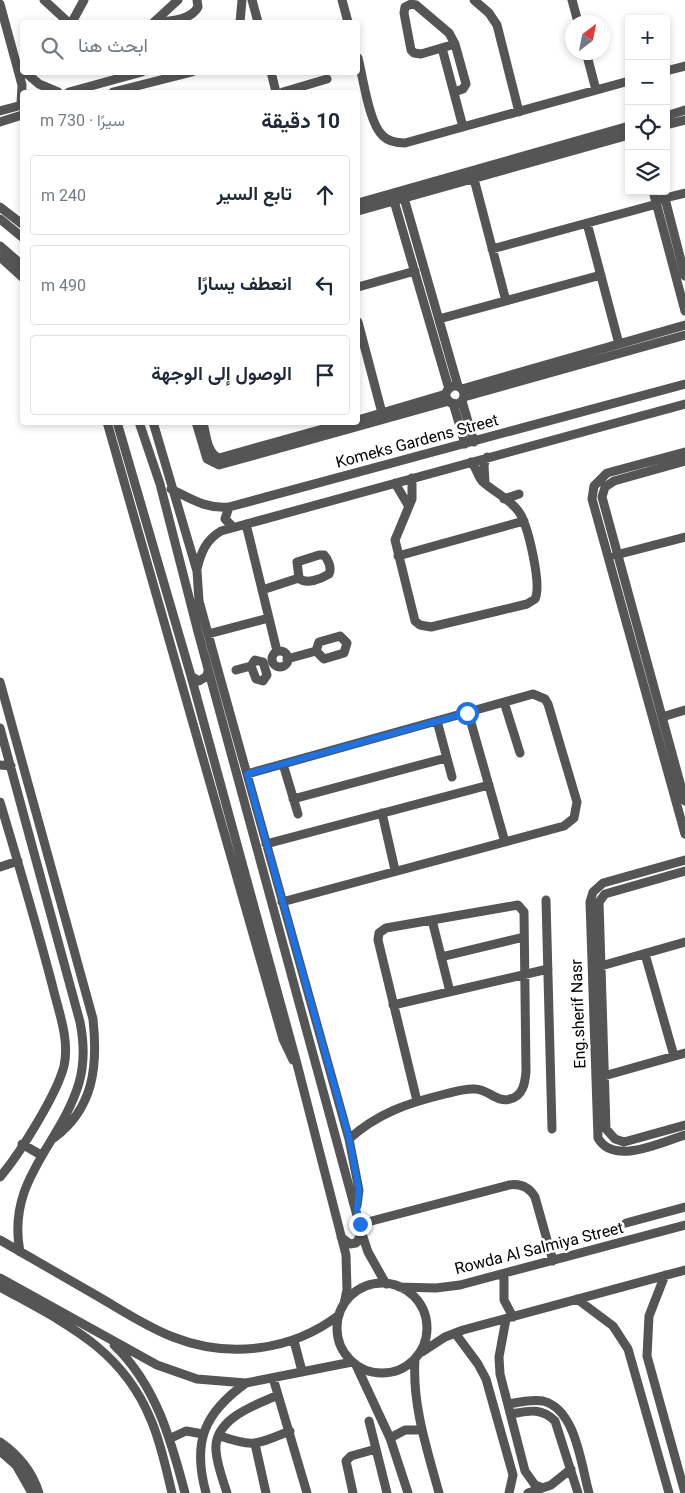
<!DOCTYPE html>
<html lang="ar">
<meta charset="utf-8">
<style>
:root{--surface:#fff;--page:#f2f2f3;--text:#1f2937;--muted:#747a83;--line:#e0e1e3}
body{margin:0;font-family:Roboto,Vazirmatn,sans-serif;background:var(--page);color:var(--text);direction:rtl}
.controls{position:absolute;right:15px;top:15px;display:grid;overflow:hidden;border-radius:5px;box-shadow:0 2px 8px #0003}
.controls button{width:45px;height:45px;display:grid;place-items:center;padding:0;border:0;border-bottom:1px solid var(--line);background:var(--surface);color:var(--text);font:25px sans-serif}
.compass{position:absolute;left:565px;top:15px;width:45px;height:45px;border-radius:50%;background:var(--surface);box-shadow:0 2px 8px #0003;rotate:32deg}
.stop{position:absolute;width:15px;height:15px;margin:-11px;border:4px solid #1a73e8;border-radius:50%;background:#fff}
.stop.end{background:#1a73e8;border-color:#fff;box-shadow:0 1px 5px #0008}
.list{margin:0;padding:0;list-style:none}
h2{display:flex;justify-content:space-between;align-items:center;height:65px;margin:0;padding:0 20px;font-size:21px}
h2 small{font-size:16px;font-weight:400;color:var(--muted)}
.list li{display:grid;grid-template-columns:32px 1fr auto;gap:15px;align-items:center;box-sizing:border-box;height:80px;margin:0 10px 10px;padding:0 10px;border:1px solid var(--line);border-radius:5px}
.list b{display:block;font-size:19px;white-space:nowrap}
.list em{font-size:16px;font-style:normal;color:var(--muted)}
.icon{flex:none;width:28px;height:28px;fill:none;stroke:currentColor;stroke-width:2;stroke-linecap:round;stroke-linejoin:round}
.map{position:relative;flex:none;width:685px;height:1493px;overflow:hidden;direction:ltr}
.search{position:absolute;background:var(--surface);box-shadow:0 2px 8px #0003;left:20px;top:20px;width:340px;height:55px;display:flex;align-items:center;gap:12px;box-sizing:border-box;padding:0 18px;border-radius:5px;color:var(--muted);font-size:19px}
.panel{position:absolute;background:var(--surface);box-shadow:0 2px 8px #0003;left:20px;top:90px;width:340px;height:335px;border-radius:5px;direction:rtl}
.map>svg:first-child{display:block}
.lines{fill:none;stroke-linecap:round;stroke-linejoin:round}
.minor{stroke:#555;stroke-width:9}
.route{stroke:#1a73e8;stroke-width:6}
.labels{text-anchor:middle;dominant-baseline:central;stroke-width:5;stroke-linejoin:round;paint-order:stroke}
.street-label{font-size:16px;fill:#000;stroke:#fff}
</style>
<div class="map">
<svg width="685" height="1493" viewBox="0 0 685 1493">
<rect width="100%" height="100%" fill="#fff"/>
<g class="lines">
<path class="minor" d="M44,0L68,22
M252,0L258,22
M342,0L348,22
M474,0L489,13L497,25L519,112
M572,0L578,22
M0,4L22,85L21,105
M72,22L84,0
M154,22C168,22 191,20 198,7L197,0
M154,22L178,0
M240,22L242,0
M442,48L463,127
M586,52L596,90
M358,58C363,77 369,124 383,136C389,142 397,143 405,143L629,81
M666,71L685,66
M25,72L39,84L58,92
M271,72L276,92
M69,92L142,72
M113,92L192,72
M283,92L327,79
M454,92L463,89L466,84L455,44L421,54L414,53L411,50L404,13L405,7L411,4L416,5L449,33L455,44
M0,111L22,105
M666,116L685,110
M0,122L22,115
M666,125L685,120
M474,179L506,301
M653,191L685,311
M663,191L685,276
M404,198L458,386
M661,199L685,193
M394,201L449,389
M358,203L629,126
M0,207L22,224
M358,211L629,135
M0,219L22,237
M587,223L619,344
M0,246L22,265
M492,249L657,204
M0,257L22,277
M358,287L415,271
M439,319L601,275
M358,322L382,413
M446 395a9 9 0 1 1 18 0a9 9 0 1 1-18 0Z
M462,389L685,325
M464,397L685,335
M462,401L474,442
M453,403L465,444
M358,420L446,394
M107,422L283,1039L293,1060
M117,422L191,676L297,1064L346,1255L347,1290L344,1304
M139,422L160,484L198,632L362,1234L368,1252L386,1284
M153,422L197,571L199,601L219,674L349,1139L359,1190L357,1206
M196,422L207,459L219,465L449,401
M203,422C206,434 207,454 219,458L348,422
M685,452L607,473L594,486L592,499L685,834
M685,461L614,481L605,487L602,497L685,801
M412,478V499L395,540L415,621L420,625L431,627L527,604L535,599C542,585 528,525 519,512C510,499 494,492 483,482C477,476 477,468 471,462
M395,483L408,505
M485,483L484,465L487,457
M171,489C191,499 206,509 229,507L685,384
M504,499L519,494
M229,507L225,519L233,527
M246,524L277,651
M319,555H324C328,559 332,568 329,574C321,579 306,585 299,578L297,562Z
M616,555L685,537
M398,556L524,521
M197,569C201,552 206,540 221,531L685,404
M262,590L299,578
M208,634L269,618
M340,636L347,643L344,653L324,659L316,651L319,642Z
M272 659a8 8 0 1 1 16 0a8 8 0 1 1-16 0Z
M287,659L316,651
M255,660L263,662L267,675L263,681L256,679L251,666Z
M236,670L251,666
M191,676L199,681L207,676L208,671
M0,682L93,1019C98,1066 94,1108 54,1138
M504,702L520,753
M468,712L505,842
M662,717L685,710
M437,721L452,777
M0,728L80,1022C84,1042 85,1062 79,1083C61,1144 6,1180 20,1252
M283,764L298,814
M0,765L11,766
M247,774L533,694L545,699L548,704L577,802L574,818L564,826L282,902
M293,799L446,758
M0,802C18,862 36,923 52,984C58,1010 70,1039 64,1066C57,1094 19,1155 0,1177
M382,813L395,870
M266,844L489,785
M685,860L603,883L593,892L590,902L598,1138C614,1166 661,1142 685,1135
M0,867L18,861
M685,871L605,894L599,902L606,1129L615,1139L624,1142L685,1125
M546,900L552,1129
M432,920L450,992
M645,954L674,1056
M441,957L524,937
M601,966L685,942
M393,1005L548,969
M604,1076L685,1053
M349,1139C378,1113 408,1103 445,1094C454,1092 465,1088 475,1089C488,1089 497,1103 510,1099C523,1096 525,1083 526,1072L524,912L518,905L386,928L379,933L378,940L417,1101
M22,1144L41,1155
M626,1223L685,1207
M360,1224L509,1185C521,1183 529,1187 535,1197L553,1261
M341,1237L350,1244L356,1243L362,1234
M0,1240C33,1259 66,1278 99,1297C123,1311 147,1327 173,1337C229,1359 292,1351 339,1315
M504,1275V1300L513,1317
M665,1275L649,1316L647,1356L685,1493
M0,1278L157,1365L197,1379L246,1383L352,1362
M337 1328a45 45 0 1 1 90 0a45 45 0 1 1-90 0Z
M0,1287C63,1322 122,1348 151,1420C161,1443 166,1469 172,1493
M399,1287L436,1288L460,1285L685,1225
M577,1299L613,1326L628,1349L669,1493
M506,1319L499,1357L500,1374L525,1471L535,1485L543,1488
M455,1333L478,1364L486,1379L513,1475L509,1493
M294,1341L302,1371
M114,1345C156,1385 171,1440 185,1493
M422,1352L445,1337L463,1330L685,1270
M415,1359C412,1405 427,1449 439,1493
M356,1365L390,1438L408,1493
M273,1378L307,1493
M509,1404C519,1402 532,1399 543,1401C576,1409 581,1465 589,1493
M511,1414C528,1411 541,1407 555,1421L578,1493
M369,1421L387,1493
M220,1436C256,1448 256,1444 290,1431
M171,1438L186,1431L203,1434
M390,1438L405,1430H422
M0,1442C19,1455 32,1471 39,1493
M255,1444L266,1493
M0,1451L16,1465L32,1493
M206,1493C192,1442 204,1413 246,1383
M227,1493C223,1480 217,1465 216,1451C213,1419 255,1405 278,1395
M353,1493L346,1461L351,1456L376,1449
M528,1493L551,1485L571,1469"/>
</g>
<g class="lines">
<path class="route" d="M360,1224L357,1209L359,1190L349,1138L247,774L467,713"/>
</g>
<g class="labels">
<g class="street-label">
<text transform="translate(417 441) rotate(-15)">Komeks Gardens Street</text>
<text transform="translate(578 1014) rotate(-92)">Eng.sherif Nasr</text>
<text transform="translate(539 1248) rotate(-14)">Rowda Al Salmiya Street</text>
</g>
</g>
</svg>
<div class="controls">
<button>+</button>
<button>−</button>
<button><svg class="icon" aria-label="locate" viewBox="0 0 24 24"><circle cx="12" cy="12" r="6"/><path d="M12 2v4M12 18v4M2 12h4M18 12h4"/></svg></button>
<button><svg class="icon" aria-label="layers" viewBox="0 0 24 24"><path d="M12 4l9 5-9 5-9-5zM3 14l9 5 9-5"/></svg></button>
</div>
<svg class="compass" viewBox="-18 -18 36 36"><path d="M0-13l5 13h-10z" fill="#e53935"/><path d="M0 13l5-13h-10z" fill="#747a83"/></svg>
<div class="stop" style="left:467px;top:713px"></div>
<div class="stop end" style="left:360px;top:1224px"></div>
<div class="search"><svg class="icon" aria-label="search" viewBox="0 0 24 24"><circle cx="10" cy="10" r="6"/><path d="M15 15l6 6"/></svg>ابحث هنا</div>
<section class="panel">
<h2>10 دقيقة<small>سيرًا · 730 m</small></h2>
<ul class="list">
<li><svg class="icon" aria-label="ahead" viewBox="0 0 24 24"><path d="M12 20V5M6 11l6-6 6 6"/></svg><div><b>تابع السير</b></div><em>240 m</em></li>
<li><svg class="icon" aria-label="left" viewBox="0 0 24 24"><path d="M17 20v-9H6M10 6l-5 5 5 5"/></svg><div><b>انعطف يسارًا</b></div><em>490 m</em></li>
<li><svg class="icon" aria-label="arrive" viewBox="0 0 24 24"><path d="M6 21V4h12l-3 4 3 4H6"/></svg><div><b>الوصول إلى الوجهة</b></div></li>
</ul>
</section>
</div>
